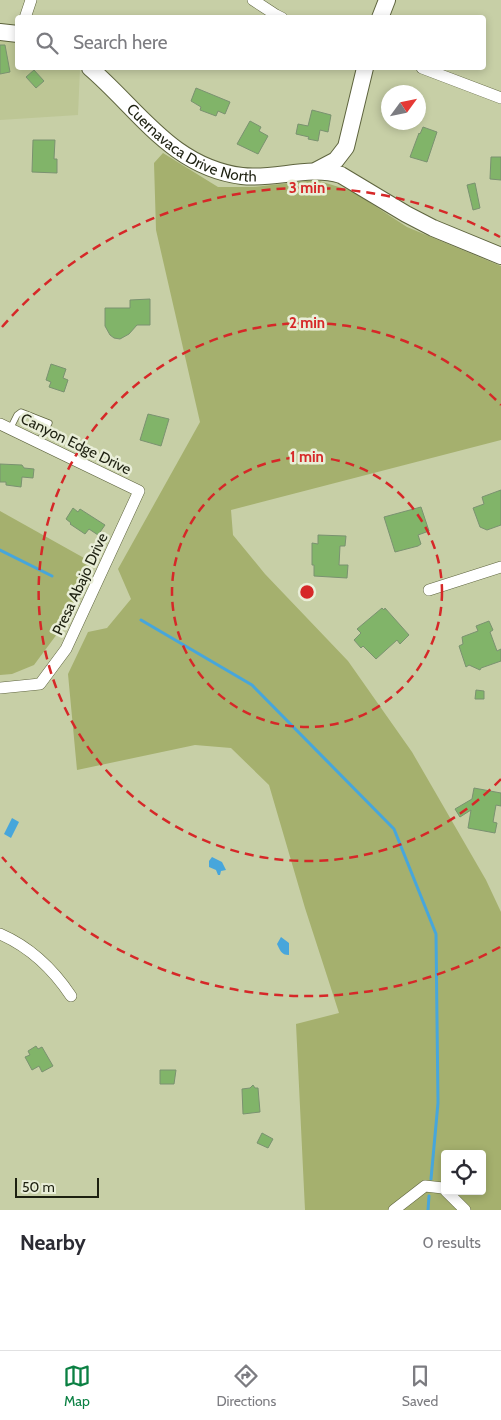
<!DOCTYPE html>
<style>
:root{--surface:#fff;--page:#f7f7f7;--text:#2b2b33;--muted:#7c7c81;--line:#e1e1e2;--accent:#0b8043}
body{margin:0;font-family:Cabin,sans-serif;background:var(--page);color:var(--text)}
.controls{position:absolute;right:15px;bottom:15px;display:grid;overflow:hidden;border-radius:5px;box-shadow:0 2px 8px #0003}
.controls button{width:45px;height:45px;display:grid;place-items:center;padding:0;border:0;border-bottom:1px solid var(--line);background:var(--surface);color:var(--text);font:25px sans-serif}
.compass{position:absolute;left:381px;top:85px;width:45px;height:45px;border-radius:50%;background:var(--surface);box-shadow:0 2px 8px #0003;rotate:57deg}
.scale{position:absolute;left:15px;bottom:12px;width:84px;box-sizing:border-box;padding-left:5px;border:2px solid #1d2010;border-top:0;font-size:14px;line-height:18px;white-space:nowrap;color:#1d2010;-webkit-text-stroke:4px #e9eed8;paint-order:stroke}
.list{margin:0;padding:0;list-style:none}
h2{display:flex;justify-content:space-between;align-items:center;height:65px;margin:0;padding:0 20px;font-size:21px}
h2 small{font-size:16px;font-weight:400;color:var(--muted)}
.icon{flex:none;width:28px;height:28px;fill:none;stroke:currentColor;stroke-width:2;stroke-linecap:round;stroke-linejoin:round}
.map{position:relative;flex:none;width:501px;height:1210px;overflow:hidden}
.search{position:absolute;background:var(--surface);box-shadow:0 2px 8px #0003;left:15px;right:15px;top:15px;height:55px;display:flex;align-items:center;gap:12px;box-sizing:border-box;padding:0 18px;border-radius:5px;color:var(--muted);font-size:19px}
.sheet{height:140px;background:var(--surface)}
nav{display:flex;justify-content:space-around;align-items:center;box-sizing:border-box;height:70px;border-top:1px solid var(--line);background:var(--surface);font-size:14px;color:var(--muted)}
nav a{display:grid;justify-items:center;gap:2px}
nav .on{color:var(--accent)}
.map>svg:first-child{display:block}
.built{fill:#bdc695}
.green{fill:#a5b06e;fill-rule:evenodd}
.water{fill:#47a6db}
.lines{fill:none;stroke-linecap:round;stroke-linejoin:round}
.stream{stroke:#47a6db;stroke-width:3}
.building{fill:#81b469;stroke:#7a9270}
.lane-casing{stroke:#5e643e;stroke-width:7}
.street-casing{stroke:#5e643e;stroke-width:12}
.secondary-casing{stroke:#5e643e;stroke-width:18}
.lane{stroke:#fff;stroke-width:5.5}
.street{stroke:#fff;stroke-width:11}
.secondary{stroke:#fff;stroke-width:16}
.ring{fill:none;stroke:#d62828;stroke-width:2.5;stroke-dasharray:9 6}
.labels{text-anchor:middle;dominant-baseline:central;stroke-width:5;stroke-linejoin:round;paint-order:stroke}
.street-label{font-size:15px;fill:#1d2010;stroke:#e9eed8}
.centre{fill:#d62828;stroke:#e9eed8;stroke-width:2.5}
.ring-label{font-size:15px;text-anchor:middle;font-weight:bold;fill:#d62828;stroke:#e9eed8;stroke-width:5;stroke-linejoin:round;paint-order:stroke}
</style>
<div class="map">
<svg width="501" height="1210" viewBox="0 0 501 1210">
<rect width="100%" height="100%" fill="#c7cfa6"/>
<path class="built" d="M0,40L17,42L18,68H80L78,115L0,120Z"/>
<path class="green" d="M163,153L218,187H253L316,180L352,191L407,227L501,266V440L231,510L233,535L265,574L348,661L412,752L486,880L501,912V1210H305L296,1024L339,1013L305,908L269,785L231,748L195,745L77,770L68,674L88,632L107,628L131,599L118,569L200,422L156,230L154,163ZM445,1154H482V1191H445Z
M0,511L93,563L60,630L34,665L12,674L0,675Z"/>
<path class="water" d="M12,818L19,822L11,838L4,834Z
M212,857L222,862L226,870L221,871L220,875H218L216,870L209,867V861Z
M281,937L289,943V955C281,955 280,950 277,944Z"/>
<g class="lines">
<path class="stream" d="M0,550L52,576
M141,620L252,685L394,829L436,934L438,1103L431,1179
M428,1210L429,1196"/>
</g>
<path class="building" d="M0,45H5L10,72L0,74Z
M34,70L44,81L36,88L26,77Z
M196,88L230,102L225,114L218,111L216,116L200,110L201,107L191,101Z
M312,110L331,115L328,132L320,130L318,141L308,139L309,137L296,134L298,124L308,126Z
M250,121L261,127L259,131L268,136L258,154L237,144Z
M423,127L437,132L427,162L410,157L419,133L420,134Z
M33,140H55L54,159H57V173L32,172Z
M491,157H501V180L490,179Z
M475,183L480,208L473,210L467,185Z
M150,299V325H137L129,334L120,339L114,338L110,335L105,326V308H130V300Z
M51,364L66,369L63,378L68,380L64,392L49,387L51,382L46,380Z
M148,414L169,419L161,446L140,440Z
M0,464L22,465L24,468L34,469L33,478L22,477L21,487L6,485V482H0Z
M501,490V525L487,530L480,527L473,508L484,504L482,497Z
M421,507L429,531L418,535L421,544L418,546L395,552L384,517Z
M73,508L78,512L80,509L105,525L98,535L89,529L85,534L70,524L71,523L66,519Z
M318,535L346,536L345,546H340L339,565H348L347,578L314,576V565H312V543L318,544Z
M382,608L384,610L385,608L409,635L400,644L397,640L376,659L363,646L361,648L354,640L361,633L357,629Z
M489,621L493,630L490,632L497,651L501,649V661L481,668L480,670L469,665L466,667L459,646L463,644L462,637L478,631L476,626Z
M476,690L484,691V699H475Z
M474,788L501,793V806L496,805L493,822L497,823L495,833L468,828L471,810L460,817L455,809L472,799Z
M36,1046L38,1049L42,1047L53,1066L42,1072L39,1066L32,1070L25,1057L30,1055L28,1051Z
M160,1070H176L174,1084H160Z
M253,1085L255,1088H258L260,1112L243,1114L242,1089L250,1088Z
M262,1133L273,1139L268,1148L257,1143Z"/>
<g class="lines">
<g class="lane-casing">
<path id="lane" d="M10,429L17,415L21,412L49,423L39,442"/>
</g>
<g class="street-casing">
<path id="street" d="M253,0L276,15L282,18
M25,18L31,0
M422,68L501,98
M0,424L139,491L66,649L40,684L0,688
M429,590L501,567
M0,934C30,947 53,969 71,996
M446,1191L465,1210
M394,1210L425,1186L443,1188L445,1190"/>
</g>
<g class="secondary-casing">
<g id="secondary">
<path d="M380,18L387,0"/>
<path d="M0,32L18,34"/>
<path id="s1" d="M90,68C139,110 172,167 242,176C275,180 309,165 341,175L406,214L433,228L501,256"/>
<path d="M317,170L336,160L346,147L365,68"/>
</g>
</g>
<use href="#lane" class="lane"/>
<use href="#street" class="street"/>
<use href="#secondary" class="secondary"/>
</g>
<g class="ring">
<circle cx="307" cy="592" r="135"/>
<path d="M501 779A269 269 0 1 1 501 405"/>
<path d="M500 947A404 404 0 0 1 2 857M2 327A404 404 0 0 1 500 237"/>
</g>
<g class="labels">
<g class="street-label">
<text stroke="none"><textPath href="#s1" startOffset="130">Cuernavaca Drive North</textPath></text>
<text transform="translate(76 444) rotate(26)">Canyon Edge Drive</text>
<text transform="translate(80 584) rotate(-65)">Presa Abajo Drive</text>
</g>
</g>
<circle cx="307" cy="592" r="8" class="centre"/>
<g class="ring-label">
<text x="307" y="193">3 min</text>
<text x="307" y="328">2 min</text>
<text x="307" y="462">1 min</text>
</g>
</svg>
<div class="controls">
<button><svg class="icon" aria-label="locate" viewBox="0 0 24 24"><circle cx="12" cy="12" r="6"/><path d="M12 2v4M12 18v4M2 12h4M18 12h4"/></svg></button>
</div>
<svg class="compass" viewBox="-18 -18 36 36"><path d="M0-13l5 13h-10z" fill="#e53935"/><path d="M0 13l5-13h-10z" fill="#7c7c81"/></svg>
<div class="scale">50 m</div>
<div class="search"><svg class="icon" aria-label="search" viewBox="0 0 24 24"><circle cx="10" cy="10" r="6"/><path d="M15 15l6 6"/></svg>Search here</div>
</div>
<section class="sheet">
<h2>Nearby<small>0 results</small></h2>
<ul class="list">
</ul>
</section>
<nav>
<a class="on"><svg class="icon" aria-label="map" viewBox="0 0 24 24"><path d="M3 6l6-2 6 2 6-2v14l-6 2-6-2-6 2zM9 4v14M15 6v14"/></svg>Map</a>
<a><svg class="icon" aria-label="directions" viewBox="0 0 24 24"><path d="M12 3l9 9-9 9-9-9zM9 14v-3h6M13 9l2 2-2 2"/></svg>Directions</a>
<a><svg class="icon" aria-label="saved" viewBox="0 0 24 24"><path d="M7 4h10v16l-5-4-5 4z"/></svg>Saved</a>
</nav>
